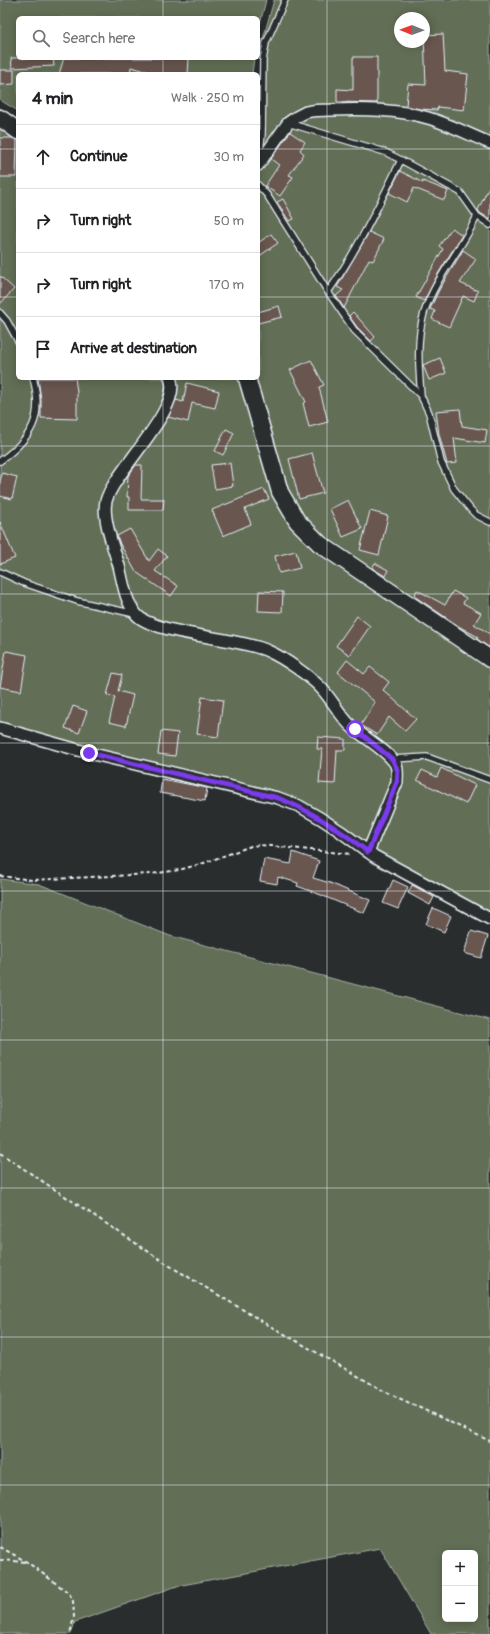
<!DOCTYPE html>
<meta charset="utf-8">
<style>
:root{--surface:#fff;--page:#f2f2f2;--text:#202124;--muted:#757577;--line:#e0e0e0}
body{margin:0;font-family:Pangolin,sans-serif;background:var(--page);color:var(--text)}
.controls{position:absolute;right:12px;bottom:12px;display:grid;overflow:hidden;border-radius:6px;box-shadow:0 2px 10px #0003}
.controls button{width:36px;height:36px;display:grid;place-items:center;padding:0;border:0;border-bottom:1px solid var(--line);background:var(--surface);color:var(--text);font:20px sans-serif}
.compass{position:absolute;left:394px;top:12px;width:36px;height:36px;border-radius:50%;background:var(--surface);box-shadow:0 2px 10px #0003;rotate:271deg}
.stop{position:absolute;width:12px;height:12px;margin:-9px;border:3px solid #7c3aed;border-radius:50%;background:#fff}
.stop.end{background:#7c3aed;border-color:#fff;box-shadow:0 1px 4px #0008}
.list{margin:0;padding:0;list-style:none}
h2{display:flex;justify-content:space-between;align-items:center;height:52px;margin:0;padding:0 16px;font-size:17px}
h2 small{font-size:13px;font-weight:400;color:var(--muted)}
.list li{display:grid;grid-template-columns:26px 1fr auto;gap:12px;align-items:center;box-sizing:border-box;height:64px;padding:0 16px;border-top:1px solid var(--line)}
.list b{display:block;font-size:15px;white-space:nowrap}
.list em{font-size:13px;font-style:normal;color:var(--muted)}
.icon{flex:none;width:22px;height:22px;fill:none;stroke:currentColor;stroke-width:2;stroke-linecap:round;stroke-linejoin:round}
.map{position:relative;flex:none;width:490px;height:1634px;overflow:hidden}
.search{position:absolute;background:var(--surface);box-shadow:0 2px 10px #0003;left:16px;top:16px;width:244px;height:44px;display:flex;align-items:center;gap:10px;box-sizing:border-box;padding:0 14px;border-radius:6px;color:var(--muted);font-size:15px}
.panel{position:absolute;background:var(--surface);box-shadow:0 2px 10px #0003;left:16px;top:72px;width:244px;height:308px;border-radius:6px}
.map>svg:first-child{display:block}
.green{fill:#626e55;stroke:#a5b0a6;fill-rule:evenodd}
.building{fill:#685750;stroke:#e8f1f8}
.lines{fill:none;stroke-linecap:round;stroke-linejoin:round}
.lane-casing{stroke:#e8f1f8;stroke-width:8}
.street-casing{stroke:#e8f1f8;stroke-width:14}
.secondary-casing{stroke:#e8f1f8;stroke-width:19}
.path{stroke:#e8f1f8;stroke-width:2;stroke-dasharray:4 3;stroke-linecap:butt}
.lane{stroke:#2a2d2e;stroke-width:5.5}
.street{stroke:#2a2d2e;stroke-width:11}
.secondary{stroke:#2a2d2e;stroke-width:16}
.route{stroke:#7c3aed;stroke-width:5}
.grid{fill:none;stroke:#e8f1f8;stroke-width:1;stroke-opacity:0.55}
</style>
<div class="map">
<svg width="490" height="1634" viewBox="0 0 490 1634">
<rect width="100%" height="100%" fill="#2a2d2e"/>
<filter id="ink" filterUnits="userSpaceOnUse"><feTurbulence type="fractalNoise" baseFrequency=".025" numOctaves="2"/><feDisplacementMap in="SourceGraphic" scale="8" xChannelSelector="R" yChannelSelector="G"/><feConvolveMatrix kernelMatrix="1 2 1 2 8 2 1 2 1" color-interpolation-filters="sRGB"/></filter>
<g filter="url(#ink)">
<path class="green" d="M0,0H266L258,31V18H18V58H254L252,74H18V111L0,100Z
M274,0H490V916L371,847L305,804L260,787L191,776L0,727V108L18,120V378H258V84L263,39ZM400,18H424V42H400Z
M0,879L39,884L170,936L490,1020V1634H431L380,1548L177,1586L75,1622L71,1634H0ZM445,1553H475V1619H445Z"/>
<path class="building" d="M443,34L445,71L468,74L464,110L438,107L437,110L420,109L406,106L408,84L426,85L424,35Z
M353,57H377V103L337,102V89L353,90Z
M11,58H53L54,66L12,68Z
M64,58H189L188,74H157L131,67L130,74H59Z
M0,70H14V84L0,85Z
M290,132L305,142L300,150L304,154L289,175L293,177L280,196L265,186L279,165L271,159Z
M0,138H12L17,140L16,177H0Z
M400,171L423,183V181L448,191L444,200L414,188L407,202L389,193Z
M490,185V219L480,213L478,210Z
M283,199L294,219L289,221L277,202Z
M452,228L462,235L438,274L424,301L416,297L443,249L439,246Z
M369,232L384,239L373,261L369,259L344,308L336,296L343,290L337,287Z
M271,234L278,243L258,257V243Z
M463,250L476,259L460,283L478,291L474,301L463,296L449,327L432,319L435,311L430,309L439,290Z
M0,276L14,289L0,304Z
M279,306L282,317L258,323V312Z
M353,312L375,337L371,341L357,327L349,316Z
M440,358L446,373L429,380L423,365Z
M311,360L324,385L319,387L328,422L309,427L303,403L306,402L290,370Z
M38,378H75L77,392V419L41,418V400Z
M187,383L219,391L215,408L192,403L188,422L168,417L176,400L183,402Z
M460,409L462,426L487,430L485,443L454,438L457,463L447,464L439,434L436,411Z
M226,429L234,433L223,455L215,451Z
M312,453L323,493L299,499L289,459Z
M230,463L233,486L215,489L211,465Z
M136,465H142L141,499H164L163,510H129V497H127L128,476Z
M2,473L17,477L12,499L0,496V482Z
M264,489L269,499L245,509L251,524L223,536L212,510Z
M348,500L362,529L343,537L330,509Z
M370,511L388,516L379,555L360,550Z
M0,522L15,558L0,564Z
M130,529L149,561L158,549L167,556L155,571L178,586L171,596L136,572L120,544L117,536Z
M296,551L300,568L279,573L275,556Z
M375,563L388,570L385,576L372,568Z
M417,590L445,605L453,591L466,598L463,603L481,613L474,624L490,634V648L477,639L478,637L460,627L414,596Z
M259,591L283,592L282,612L258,611Z
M357,616L370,626L350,655L336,646Z
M6,651L27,655L21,691L0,687Z
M347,660L364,674L370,667L389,682L383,690L416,719L405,731L389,717L377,735L361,725L375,702L338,672Z
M113,673L122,675L118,691L133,695L126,726L109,722L115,697L107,695Z
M202,697L223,700L218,737L197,734Z
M73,706L87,711L79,733L65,728Z
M161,731L178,733L175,756L158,754Z
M318,737L345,739V750H337L335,784L319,783L322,749H317Z
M441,768L475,785L466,804L417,780L422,770L437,777Z
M162,779L207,788L205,801L160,793Z
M293,852L319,861L313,878L330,883L370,900L364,913L316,893L297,886L298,883L278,877L277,884L260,881L264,859L291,864Z
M393,880L408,887L398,909L383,903Z
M412,885L434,897L430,905L408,893Z
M433,908L451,916L444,932L426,924Z
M471,931L488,936L481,958L464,953Z"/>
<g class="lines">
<g class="lane-casing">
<path id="lane" d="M288,123L385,152L401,160L460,192L477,216L490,225
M259,160L262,134L263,60L266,43L285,0
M258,185L267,195L328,292L354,330L421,396L429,413L441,462L454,489L471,510L476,515L490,522
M328,292C357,251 379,205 401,160
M0,313L7,321L18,341
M421,396C419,370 416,340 424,313C435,278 462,249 477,216
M0,461C32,438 44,417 33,378
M0,572L24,583L77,601L135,614
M393,759L427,757L490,780"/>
</g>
<g class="street-casing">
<path id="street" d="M258,165L288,123C294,118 299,115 306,112C314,110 323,110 331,110C363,109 397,109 428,118C449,124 470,135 490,143
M170,378C184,407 114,471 106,501C102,518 114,549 119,566C123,582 125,601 136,614C151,634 241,638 268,651C284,658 311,677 322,689C332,700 340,715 350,725C361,736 390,752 396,765C398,770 397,777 397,782L368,852
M0,728L89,753L278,798L299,806L320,818L340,831L374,856L490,919"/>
</g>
<g class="secondary-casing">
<path id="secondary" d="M0,118L18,131
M247,378L280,492L297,521L320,544L490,659"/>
</g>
<path class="path" d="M0,876L32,880L151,874L179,870L204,863L251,846L260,845L351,854
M0,1153L170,1266L265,1323L384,1391L490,1441
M0,1547L27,1562L69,1593L73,1601L74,1616L70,1634
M0,1560L26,1562"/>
<use href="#lane" class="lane"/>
<use href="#street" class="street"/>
<use href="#secondary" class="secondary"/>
</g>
</g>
<g class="lines" filter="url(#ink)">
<path class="route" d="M89,753L278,798C312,811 340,830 368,852L397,782L398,771L392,759L355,729"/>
</g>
<path class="grid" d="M163,0V18M327,0V1634M163,58V74M0,149H18M258,149H490M0,297H18M258,297H490M163,378V1634M0,446H490M0,594H490M0,743H490M0,891H490M0,1040H490M0,1188H490M0,1337H490M0,1485H490"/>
</svg>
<div class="controls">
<button>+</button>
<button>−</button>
</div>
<svg class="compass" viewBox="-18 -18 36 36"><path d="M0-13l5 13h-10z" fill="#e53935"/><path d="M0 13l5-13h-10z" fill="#757577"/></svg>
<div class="stop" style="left:355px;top:729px"></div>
<div class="stop end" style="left:89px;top:753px"></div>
<div class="search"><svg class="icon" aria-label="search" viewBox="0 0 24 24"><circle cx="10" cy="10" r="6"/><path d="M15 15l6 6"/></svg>Search here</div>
<section class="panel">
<h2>4 min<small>Walk · 250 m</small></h2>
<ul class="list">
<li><svg class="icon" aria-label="ahead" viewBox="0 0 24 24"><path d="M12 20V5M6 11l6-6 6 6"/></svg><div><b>Continue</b></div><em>30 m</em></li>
<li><svg class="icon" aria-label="right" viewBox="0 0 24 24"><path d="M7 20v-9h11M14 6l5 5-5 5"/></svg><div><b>Turn right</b></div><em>50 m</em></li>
<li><svg class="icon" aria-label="right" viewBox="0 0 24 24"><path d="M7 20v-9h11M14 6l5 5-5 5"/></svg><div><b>Turn right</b></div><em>170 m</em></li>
<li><svg class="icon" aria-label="arrive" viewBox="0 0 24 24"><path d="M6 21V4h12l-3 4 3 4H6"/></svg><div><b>Arrive at destination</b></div></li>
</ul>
</section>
</div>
